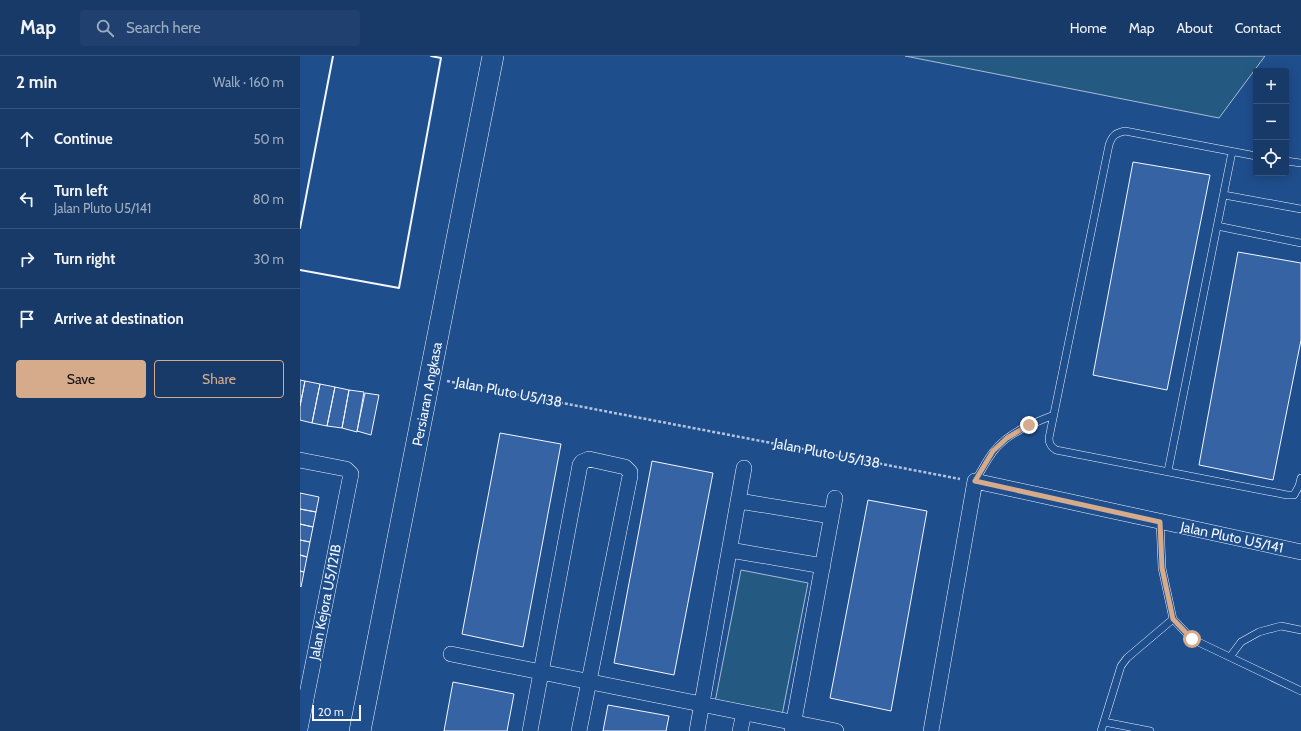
<!DOCTYPE html>
<meta charset="utf-8">
<style>
:root{--surface:#173a69;--page:#20416f;--text:#f1f3f6;--muted:#9eadc0;--line:#36547d;--accent:#d6ab8b}
body{margin:0;font-family:Cabin,sans-serif;background:var(--page);color:var(--text)}
.controls{position:absolute;right:12px;top:12px;display:grid;overflow:hidden;border-radius:4px;box-shadow:0 2px 10px #0003}
.controls button{width:36px;height:36px;display:grid;place-items:center;padding:0;border:0;border-bottom:1px solid var(--line);background:var(--surface);color:var(--text);font:20px sans-serif}
.scale{position:absolute;left:12px;bottom:10px;width:49px;box-sizing:border-box;padding-left:4px;border:2px solid #f2f6ff;border-top:0;font-size:11px;line-height:14px;white-space:nowrap;color:#f2f6ff;-webkit-text-stroke:3px #1f4e8c;paint-order:stroke}
.stop{position:absolute;width:12px;height:12px;margin:-9px;border:3px solid #d6ab8b;border-radius:50%;background:#fff}
.stop.end{background:#d6ab8b;border-color:#fff;box-shadow:0 1px 4px #0008}
.list{margin:0;padding:0;list-style:none}
h2{display:flex;justify-content:space-between;align-items:center;height:52px;margin:0;padding:0 16px;font-size:17px}
h2 small{font-size:13px;font-weight:400;color:var(--muted)}
.list li{display:grid;grid-template-columns:26px 1fr auto;gap:12px;align-items:center;box-sizing:border-box;height:60px;padding:0 16px;border-top:1px solid var(--line)}
.list b{display:block;font-size:15px;white-space:nowrap}
.list p{margin:0;font-size:13px;white-space:nowrap;color:var(--muted)}
.list em{font-size:13px;font-style:normal;color:var(--muted)}
.actions{display:flex;gap:8px;padding:12px 16px}
.actions a{flex:1;padding:9px 0;border:1px solid var(--accent);border-radius:4px;text-align:center;font-size:14px;color:var(--accent)}
.actions .main{background:var(--accent);color:#111}
.icon{flex:none;width:22px;height:22px;fill:none;stroke:currentColor;stroke-width:2;stroke-linecap:round;stroke-linejoin:round}
.map{position:relative;flex:none;width:1001px;height:675px;overflow:hidden}
header{display:flex;align-items:center;gap:24px;box-sizing:border-box;height:56px;padding:0 20px;background:var(--surface);border-bottom:1px solid var(--line)}
header strong{font-size:19px}
nav{display:flex;gap:22px;margin-inline-start:auto;font-size:14px}
.search{width:280px;height:36px;background:var(--page);display:flex;align-items:center;gap:10px;box-sizing:border-box;padding:0 14px;border-radius:4px;color:var(--muted);font-size:15px}
main{display:flex}
aside{flex:1;background:var(--surface)}
.map>svg:first-child{display:block}
.green{fill:#245a82;stroke:#a8bbd7}
.building{fill:#3563a3;stroke:#f2f6ff}
.lines{fill:none;stroke-linecap:round;stroke-linejoin:round}
.lane-casing{stroke:#f2f6ff;stroke-width:8}
.street-casing{stroke:#f2f6ff;stroke-width:16}
.secondary-casing{stroke:#f2f6ff;stroke-width:22}
.path{stroke:#b3c4dc;stroke-width:2.5;stroke-dasharray:3 2;stroke-linecap:butt}
.lane{stroke:#1f4e8c;stroke-width:7}
.street{stroke:#1f4e8c;stroke-width:15}
.secondary{stroke:#1f4e8c;stroke-width:21}
.wall{stroke:#f2f6ff;stroke-width:2}
.route{stroke:#d6ab8b;stroke-width:5}
.labels{text-anchor:middle;dominant-baseline:central;stroke-width:3;stroke-linejoin:round;paint-order:stroke}
.street-label{font-size:14px;fill:#f2f6ff;stroke:#1f4e8c}
</style>
<header>
<strong>Map</strong>
<div class="search"><svg class="icon" aria-label="search" viewBox="0 0 24 24"><circle cx="10" cy="10" r="6"/><path d="M15 15l6 6"/></svg>Search here</div>
<nav><a>Home</a><a>Map</a><a>About</a><a>Contact</a></nav>
</header>
<main>
<aside>
<h2>2 min<small>Walk · 160 m</small></h2>
<ul class="list">
<li><svg class="icon" aria-label="ahead" viewBox="0 0 24 24"><path d="M12 20V5M6 11l6-6 6 6"/></svg><div><b>Continue</b></div><em>50 m</em></li>
<li><svg class="icon" aria-label="left" viewBox="0 0 24 24"><path d="M17 20v-9H6M10 6l-5 5 5 5"/></svg><div><b>Turn left</b><p>Jalan Pluto U5/141</p></div><em>80 m</em></li>
<li><svg class="icon" aria-label="right" viewBox="0 0 24 24"><path d="M7 20v-9h11M14 6l5 5-5 5"/></svg><div><b>Turn right</b></div><em>30 m</em></li>
<li><svg class="icon" aria-label="arrive" viewBox="0 0 24 24"><path d="M6 21V4h12l-3 4 3 4H6"/></svg><div><b>Arrive at destination</b></div></li>
</ul>
<div class="actions"><a class="main">Save</a><a>Share</a></div>
</aside>
<div class="map">
<svg width="1001" height="675" viewBox="0 0 1001 675">
<rect width="100%" height="100%" fill="#1f4e8c"/>
<path class="green" d="M605,0H965L919,62Z
M441,514L508,527L482,659L415,646Z"/>
<path class="building" d="M833,106L910,119L867,334L793,319Z
M938,196L1001,207V284L973,424L899,409Z
M0,324L5,325L0,350Z
M5,325L20,328L12,367L0,364V350Z
M20,328L35,331L27,370L12,367Z
M35,331L49,334L42,372L27,370Z
M49,334L64,336L57,376L42,372Z
M65,337L79,339L71,379L57,375Z
M200,377L261,388L223,591L162,578Z
M352,405L413,417L374,619L314,607Z
M0,437L19,441L16,456L0,453Z
M568,444L627,455L591,655L530,642Z
M0,453L16,456L13,471L0,468Z
M0,468L13,471L10,486L0,484Z
M0,484L10,486L7,501L0,499Z
M0,499L7,501L4,516L0,515Z
M0,515L4,516L1,531L0,530Z
M153,626L214,638L207,675H144Z
M308,649L369,660L366,675H303Z"/>
<g class="lines">
<g class="lane-casing">
<path id="lane" d="M956,100L825,75C815,77 812,80 809,89L749,382C749,388 751,391 756,394L987,439H994L999,430L1001,422
M986,105L1001,107
M924,139L1001,153
M917,170L1001,187
M868,415L932,96
M675,425C681,416 686,405 693,396C707,377 733,367 754,359
M860,465L862,512L873,563L892,583L1001,635
M930,601L941,586L959,576L981,570L1001,574
M804,666L850,675
M801,675L821,610L827,602L873,563"/>
</g>
<g class="street-casing">
<path id="street" d="M0,404L46,413L51,418L0,673
M439,445L531,460
M430,494L523,510
M151,598L536,675
M230,675L280,409L282,406L289,403L325,411L330,416V420L279,675
M397,675L444,412
M440,675L444,657
M492,675L535,442
M631,675L675,425L1001,496"/>
</g>
<g class="secondary-casing">
<path id="secondary" d="M60,675L193,0"/>
</g>
<path class="path" d="M147,325L660,423"/>
<use href="#lane" class="lane"/>
<use href="#street" class="street"/>
<use href="#secondary" class="secondary"/>
<path class="wall" d="M0,172L33,0
M0,214L99,232L141,2L131,0"/>
</g>
<g class="lines">
<path class="route" d="M729,369L707,382L693,395L675,425L860,466L862,512L873,563L892,583"/>
</g>
<g class="labels">
<g class="street-label">
<text transform="translate(209 336) rotate(11)">Jalan Pluto U5/138</text>
<text transform="translate(127 338) rotate(-79)">Persiaran Angkasa</text>
<text transform="translate(527 397) rotate(11)">Jalan Pluto U5/138</text>
<text transform="translate(932 481) rotate(12)">Jalan Pluto U5/141</text>
<text transform="translate(25 546) rotate(-79)">Jalan Kejora U5/121B</text>
</g>
</g>
</svg>
<div class="controls">
<button>+</button>
<button>−</button>
<button><svg class="icon" aria-label="locate" viewBox="0 0 24 24"><circle cx="12" cy="12" r="6"/><path d="M12 2v4M12 18v4M2 12h4M18 12h4"/></svg></button>
</div>
<div class="scale">20 m</div>
<div class="stop" style="left:892px;top:583px"></div>
<div class="stop end" style="left:729px;top:369px"></div>
</div>
</main>
